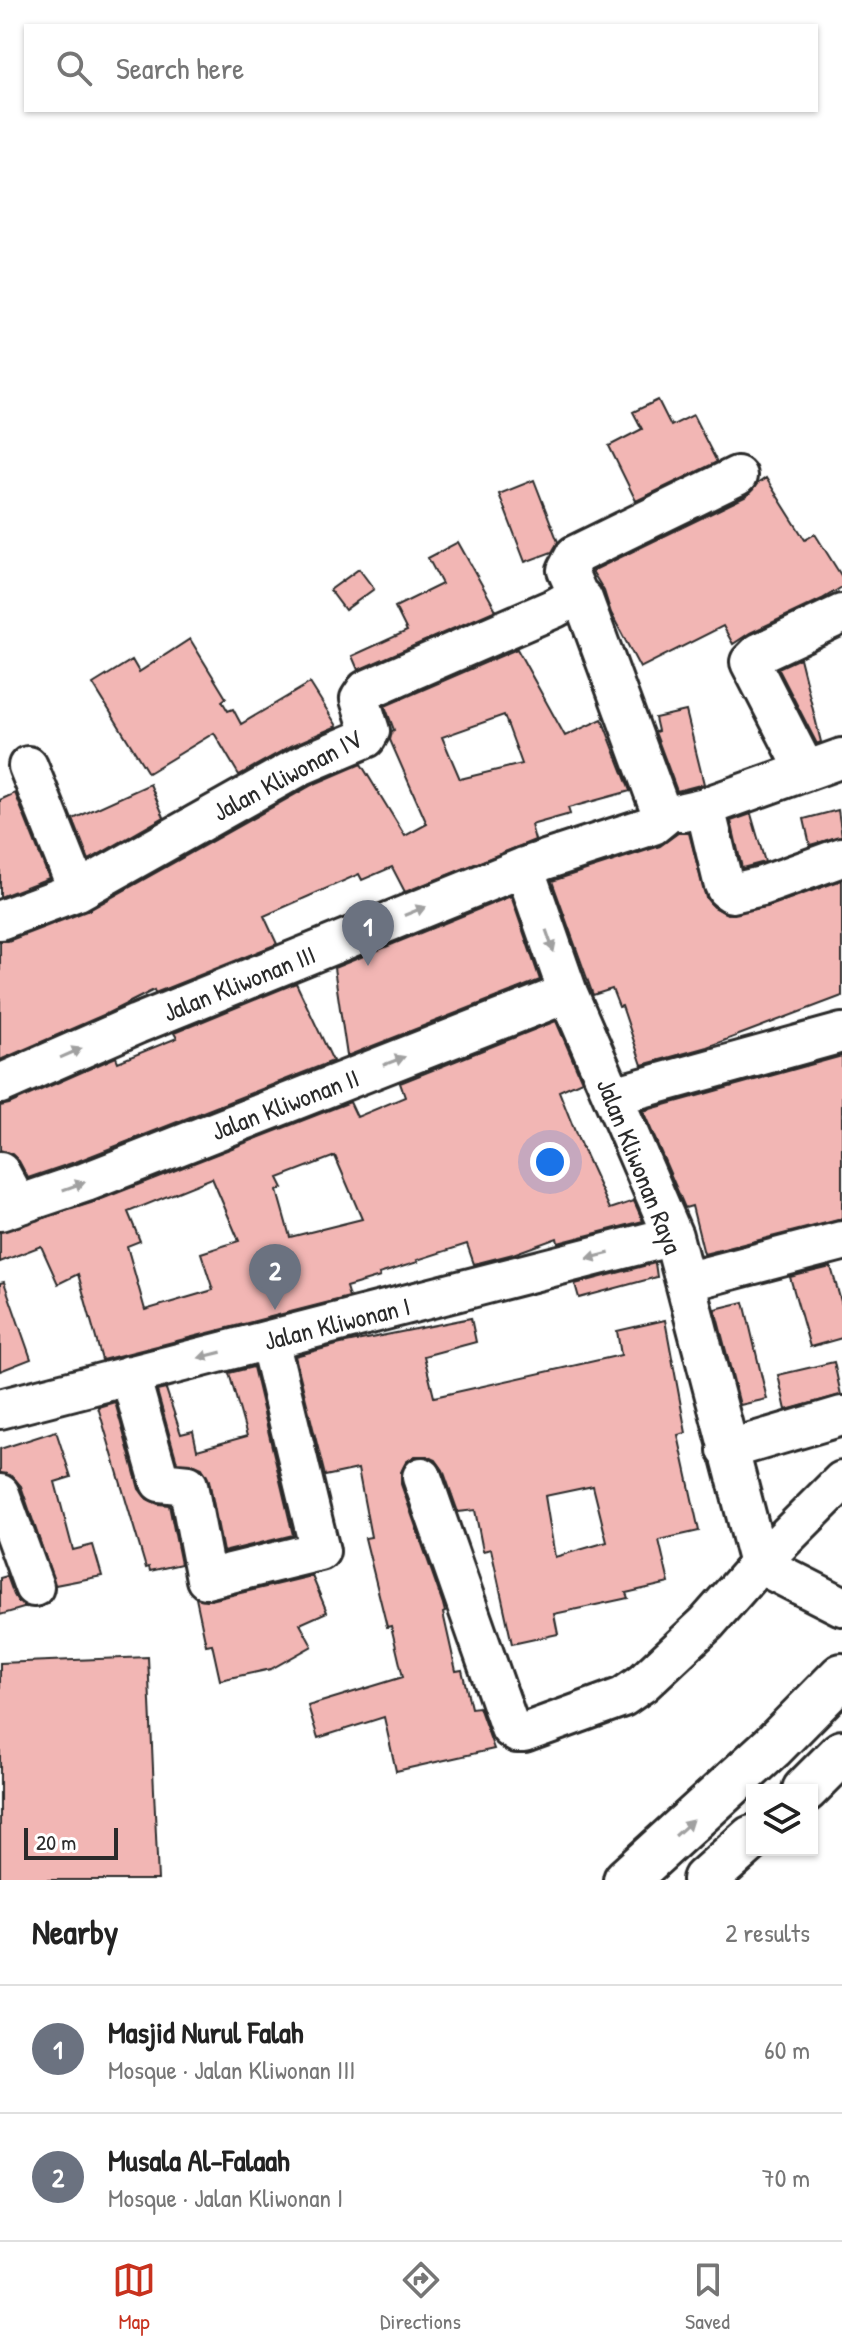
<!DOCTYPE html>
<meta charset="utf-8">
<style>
:root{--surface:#fff;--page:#f6f6f6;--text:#222;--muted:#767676;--line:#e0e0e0;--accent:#c8321e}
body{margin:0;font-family:"Patrick Hand",sans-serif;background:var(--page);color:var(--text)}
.controls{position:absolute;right:24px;bottom:24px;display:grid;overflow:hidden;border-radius:0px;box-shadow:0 2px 6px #0004}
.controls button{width:72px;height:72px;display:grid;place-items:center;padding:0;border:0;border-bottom:2px solid var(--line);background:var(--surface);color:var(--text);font:40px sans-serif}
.scale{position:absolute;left:24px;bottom:20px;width:94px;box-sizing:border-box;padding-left:8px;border:4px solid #2b2b2b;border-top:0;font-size:22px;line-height:28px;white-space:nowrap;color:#2b2b2b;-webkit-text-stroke:6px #fff;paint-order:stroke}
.you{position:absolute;left:550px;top:1162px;width:28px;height:28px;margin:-20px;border:6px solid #fff;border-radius:50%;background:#1a73e8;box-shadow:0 0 0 12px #1a73e833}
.badge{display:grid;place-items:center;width:52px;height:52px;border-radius:50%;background:var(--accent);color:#fff;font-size:26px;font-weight:700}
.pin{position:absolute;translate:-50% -66px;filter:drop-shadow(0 2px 4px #0008)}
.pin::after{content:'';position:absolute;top:42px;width:28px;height:24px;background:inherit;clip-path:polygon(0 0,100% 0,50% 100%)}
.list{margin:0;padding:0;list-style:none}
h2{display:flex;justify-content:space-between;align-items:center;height:104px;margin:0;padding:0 32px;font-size:34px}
h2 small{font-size:26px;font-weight:400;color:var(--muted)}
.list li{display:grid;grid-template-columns:52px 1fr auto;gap:24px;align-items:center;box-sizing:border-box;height:128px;padding:0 32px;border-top:2px solid var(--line)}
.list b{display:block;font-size:30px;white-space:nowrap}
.list p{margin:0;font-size:26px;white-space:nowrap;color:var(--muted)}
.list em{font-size:26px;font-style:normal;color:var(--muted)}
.icon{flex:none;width:44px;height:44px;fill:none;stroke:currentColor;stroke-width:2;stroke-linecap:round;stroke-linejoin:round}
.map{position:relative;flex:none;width:842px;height:1880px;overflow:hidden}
.search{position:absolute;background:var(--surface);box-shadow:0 2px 6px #0004;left:24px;right:24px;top:24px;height:88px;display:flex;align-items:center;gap:20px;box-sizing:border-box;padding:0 28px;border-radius:0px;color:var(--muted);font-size:30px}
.sheet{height:360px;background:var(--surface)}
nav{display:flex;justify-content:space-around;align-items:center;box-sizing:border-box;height:112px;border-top:2px solid var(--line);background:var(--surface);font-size:22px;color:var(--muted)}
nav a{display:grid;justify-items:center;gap:4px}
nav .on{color:var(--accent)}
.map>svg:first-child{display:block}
.building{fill:#f2b6b4;stroke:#2b2b2b;stroke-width:2;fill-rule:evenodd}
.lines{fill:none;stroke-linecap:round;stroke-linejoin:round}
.minor-casing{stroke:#2b2b2b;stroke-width:44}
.motorway-casing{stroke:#2b2b2b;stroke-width:50}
.minor{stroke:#fff;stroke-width:38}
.motorway{stroke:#fff;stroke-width:44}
.oneway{fill:#a0a0a0}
.labels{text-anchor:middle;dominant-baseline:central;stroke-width:6;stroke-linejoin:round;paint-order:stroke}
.street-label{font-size:26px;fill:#2b2b2b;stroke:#fff}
</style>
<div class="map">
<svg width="842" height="1880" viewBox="0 0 842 1880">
<rect width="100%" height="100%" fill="#fff"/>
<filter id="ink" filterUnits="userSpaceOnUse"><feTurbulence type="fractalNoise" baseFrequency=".0125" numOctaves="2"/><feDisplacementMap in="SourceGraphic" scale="16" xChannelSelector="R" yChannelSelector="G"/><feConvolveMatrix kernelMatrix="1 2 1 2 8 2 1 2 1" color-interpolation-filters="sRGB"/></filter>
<g filter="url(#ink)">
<path class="building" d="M658,400L671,426L693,415L717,462L636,501L609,446L642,429L633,412Z
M766,478L805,540L815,534L842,577V587L822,599L750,633L733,644L723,626L640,668L611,613L604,591L592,571L747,496L757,484Z
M534,480L558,542L552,552L525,562L499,494Z
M458,542L496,610L358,670L352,656L407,631L395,607L442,584L428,558Z
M359,569L374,589L345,610L330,590Z
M190,639L226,698L222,701L228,711L233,709L241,724L310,683L337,726L291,746L239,775L214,733L148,773L93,684L132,660L139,672Z
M517,649L565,736L602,719L630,791L568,808L570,814L531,825L535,840L405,892L392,867L362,880L359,874L264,916L277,944L155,993L154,990L108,1013L0,1060V941H8L89,910L312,785L361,764L405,836L427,824L390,740L392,731L394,730L385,706ZM504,715L522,764L460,779L442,737Z
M800,658L821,742L817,744L778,668Z
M686,711L704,784L677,791L655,732L658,731L655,718Z
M150,784L164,817L89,860L73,819Z
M15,793L49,878L0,897V800Z
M838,810L842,836L810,845L804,819Z
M751,814L765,862L742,868L731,821Z
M678,833H689L706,898L714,907L727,914L767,907L842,880V996L707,1047L642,1065L622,1006L619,1007L612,989L593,995L552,881L660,846Z
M511,896L540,980L347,1056L334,968Z
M296,983L333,1061L78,1161L28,1178L19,1161L12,1154L0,1150V1106L9,1104L116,1057L118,1062L177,1038L174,1033Z
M556,1021L582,1081L559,1091L578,1139L610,1209L634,1201L643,1221L558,1243L557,1238L513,1254L474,1264L467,1244L417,1260L418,1262L379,1274L380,1277L346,1287L349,1297L102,1360L78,1274L58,1284L41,1246L0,1262V1232L94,1202L350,1102L357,1117L405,1097L400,1083ZM335,1156L362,1219L290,1237L277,1191L283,1188L278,1178ZM212,1178L239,1241L201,1253L213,1290L145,1310L127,1246L140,1241L128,1212Z
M842,1056V1219L704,1254L692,1206L685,1208L643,1111Z
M655,1263L657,1277L579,1298L575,1284Z
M831,1267L842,1305V1338L810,1347L790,1277Z
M4,1282L31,1359L0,1371V1283Z
M744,1302L767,1399L740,1405L715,1309Z
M471,1318L476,1342L424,1356L434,1397L621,1355L617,1331L665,1320L686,1433L678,1435L699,1531L659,1540L669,1583L626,1593L628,1598L554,1614L558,1634L512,1644L491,1549L483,1551L475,1510L458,1512L443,1470L436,1460L427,1456H415L406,1462L401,1472V1484L443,1604L445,1612L443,1613L456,1671L462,1670L471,1708L479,1707L494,1749L396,1771L384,1717L318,1738L308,1706L403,1677L391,1626L387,1627L365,1538L371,1537L358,1469L325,1476L295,1356L341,1344ZM593,1486L607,1542L555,1557L545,1496Z
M834,1362L841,1395L786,1410L778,1375Z
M253,1367L293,1535L223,1552L209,1480L202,1468L190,1463L177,1462L157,1391L166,1389L181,1434L193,1431L197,1450L247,1436L229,1373Z
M115,1402L139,1489L147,1499L158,1504L169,1505L181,1564L150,1571L149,1567L146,1568L98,1407Z
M56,1431L71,1477L55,1482L73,1550L93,1545L102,1576L55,1585L21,1486L13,1477L0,1473V1449Z
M7,1576L14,1595L19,1603L27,1607L0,1615V1578Z
M312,1576L327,1612L300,1624L312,1646L271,1669L220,1680L212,1644L206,1645L196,1598L211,1600Z
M148,1657L158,1880H0V1663Z"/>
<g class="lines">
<g class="minor-casing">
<path id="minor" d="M28,766L78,891
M806,771L750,662L759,653L842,614
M705,807L723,882L726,889L732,893L762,886L842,857
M683,812L705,807L842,758
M524,867L568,993L673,1236L759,1564
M0,920L78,891L302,765L366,738L370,731L360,699L366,690L555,608L578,595
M0,1084L137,1024L524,867L644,828L653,825L664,816L660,809L583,599L578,595L567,570L575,555L737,476
M613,1096L842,1033
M0,1172L18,1205
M0,1211L86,1182L568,993
M685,1282L842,1241
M130,1375L160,1482L188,1485L206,1579L320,1551L269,1340
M0,1409L673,1236
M727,1450L842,1416
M422,1477L510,1728L517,1733H524L623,1697L643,1683L707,1623L759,1564L842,1481
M0,1494L34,1587
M759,1564L842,1606"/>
</g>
<g class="motorway-casing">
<path id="motorway" d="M805,1790L842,1753
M626,1880L772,1747L842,1676
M705,1880L752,1838"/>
</g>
<use href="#minor" class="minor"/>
<use href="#motorway" class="motorway"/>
</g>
<defs><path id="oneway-solid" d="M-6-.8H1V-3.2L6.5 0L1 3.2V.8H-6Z" transform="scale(2)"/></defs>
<g class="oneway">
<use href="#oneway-solid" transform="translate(415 911) rotate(-22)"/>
<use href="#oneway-solid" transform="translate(550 941) rotate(71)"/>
<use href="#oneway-solid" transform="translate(71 1053) rotate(-24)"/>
<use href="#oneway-solid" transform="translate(394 1061) rotate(-21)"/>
<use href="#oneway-solid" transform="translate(74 1186) rotate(-19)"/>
<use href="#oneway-solid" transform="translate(598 1256) rotate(166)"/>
<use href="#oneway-solid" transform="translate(210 1355) rotate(166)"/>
<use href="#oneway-solid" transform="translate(684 1828) rotate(-42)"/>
</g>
</g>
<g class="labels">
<g class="street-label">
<text transform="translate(287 775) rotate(-28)">Jalan Kliwonan IV</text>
<text transform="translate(239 983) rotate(-22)">Jalan Kliwonan III</text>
<text transform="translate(285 1104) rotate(-21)">Jalan Kliwonan II</text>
<text transform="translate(640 1166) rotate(68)">Jalan Kliwonan Raya</text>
<text transform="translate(337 1323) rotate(-14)">Jalan Kliwonan I</text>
</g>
</g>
</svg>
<div class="controls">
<button><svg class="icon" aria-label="layers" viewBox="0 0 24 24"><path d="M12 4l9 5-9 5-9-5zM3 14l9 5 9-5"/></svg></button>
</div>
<div class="scale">20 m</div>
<div class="you"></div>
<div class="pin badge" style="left:368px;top:966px;background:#6b7280">1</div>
<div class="pin badge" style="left:275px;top:1310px;background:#6b7280">2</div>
<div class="search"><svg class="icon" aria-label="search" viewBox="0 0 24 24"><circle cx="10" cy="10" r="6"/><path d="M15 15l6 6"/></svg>Search here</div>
</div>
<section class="sheet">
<h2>Nearby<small>2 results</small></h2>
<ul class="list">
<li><span class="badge" style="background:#6b7280">1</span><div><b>Masjid Nurul Falah</b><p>Mosque · Jalan Kliwonan III</p></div><em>60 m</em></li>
<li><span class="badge" style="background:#6b7280">2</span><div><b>Musala Al-Falaah</b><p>Mosque · Jalan Kliwonan I</p></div><em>70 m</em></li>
</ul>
</section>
<nav>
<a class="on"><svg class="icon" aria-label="map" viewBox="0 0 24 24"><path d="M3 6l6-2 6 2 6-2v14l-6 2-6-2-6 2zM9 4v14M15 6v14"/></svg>Map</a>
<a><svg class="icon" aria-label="directions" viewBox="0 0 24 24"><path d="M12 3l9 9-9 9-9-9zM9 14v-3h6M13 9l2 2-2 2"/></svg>Directions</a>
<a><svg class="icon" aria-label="saved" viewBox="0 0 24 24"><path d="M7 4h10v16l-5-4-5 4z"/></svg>Saved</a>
</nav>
